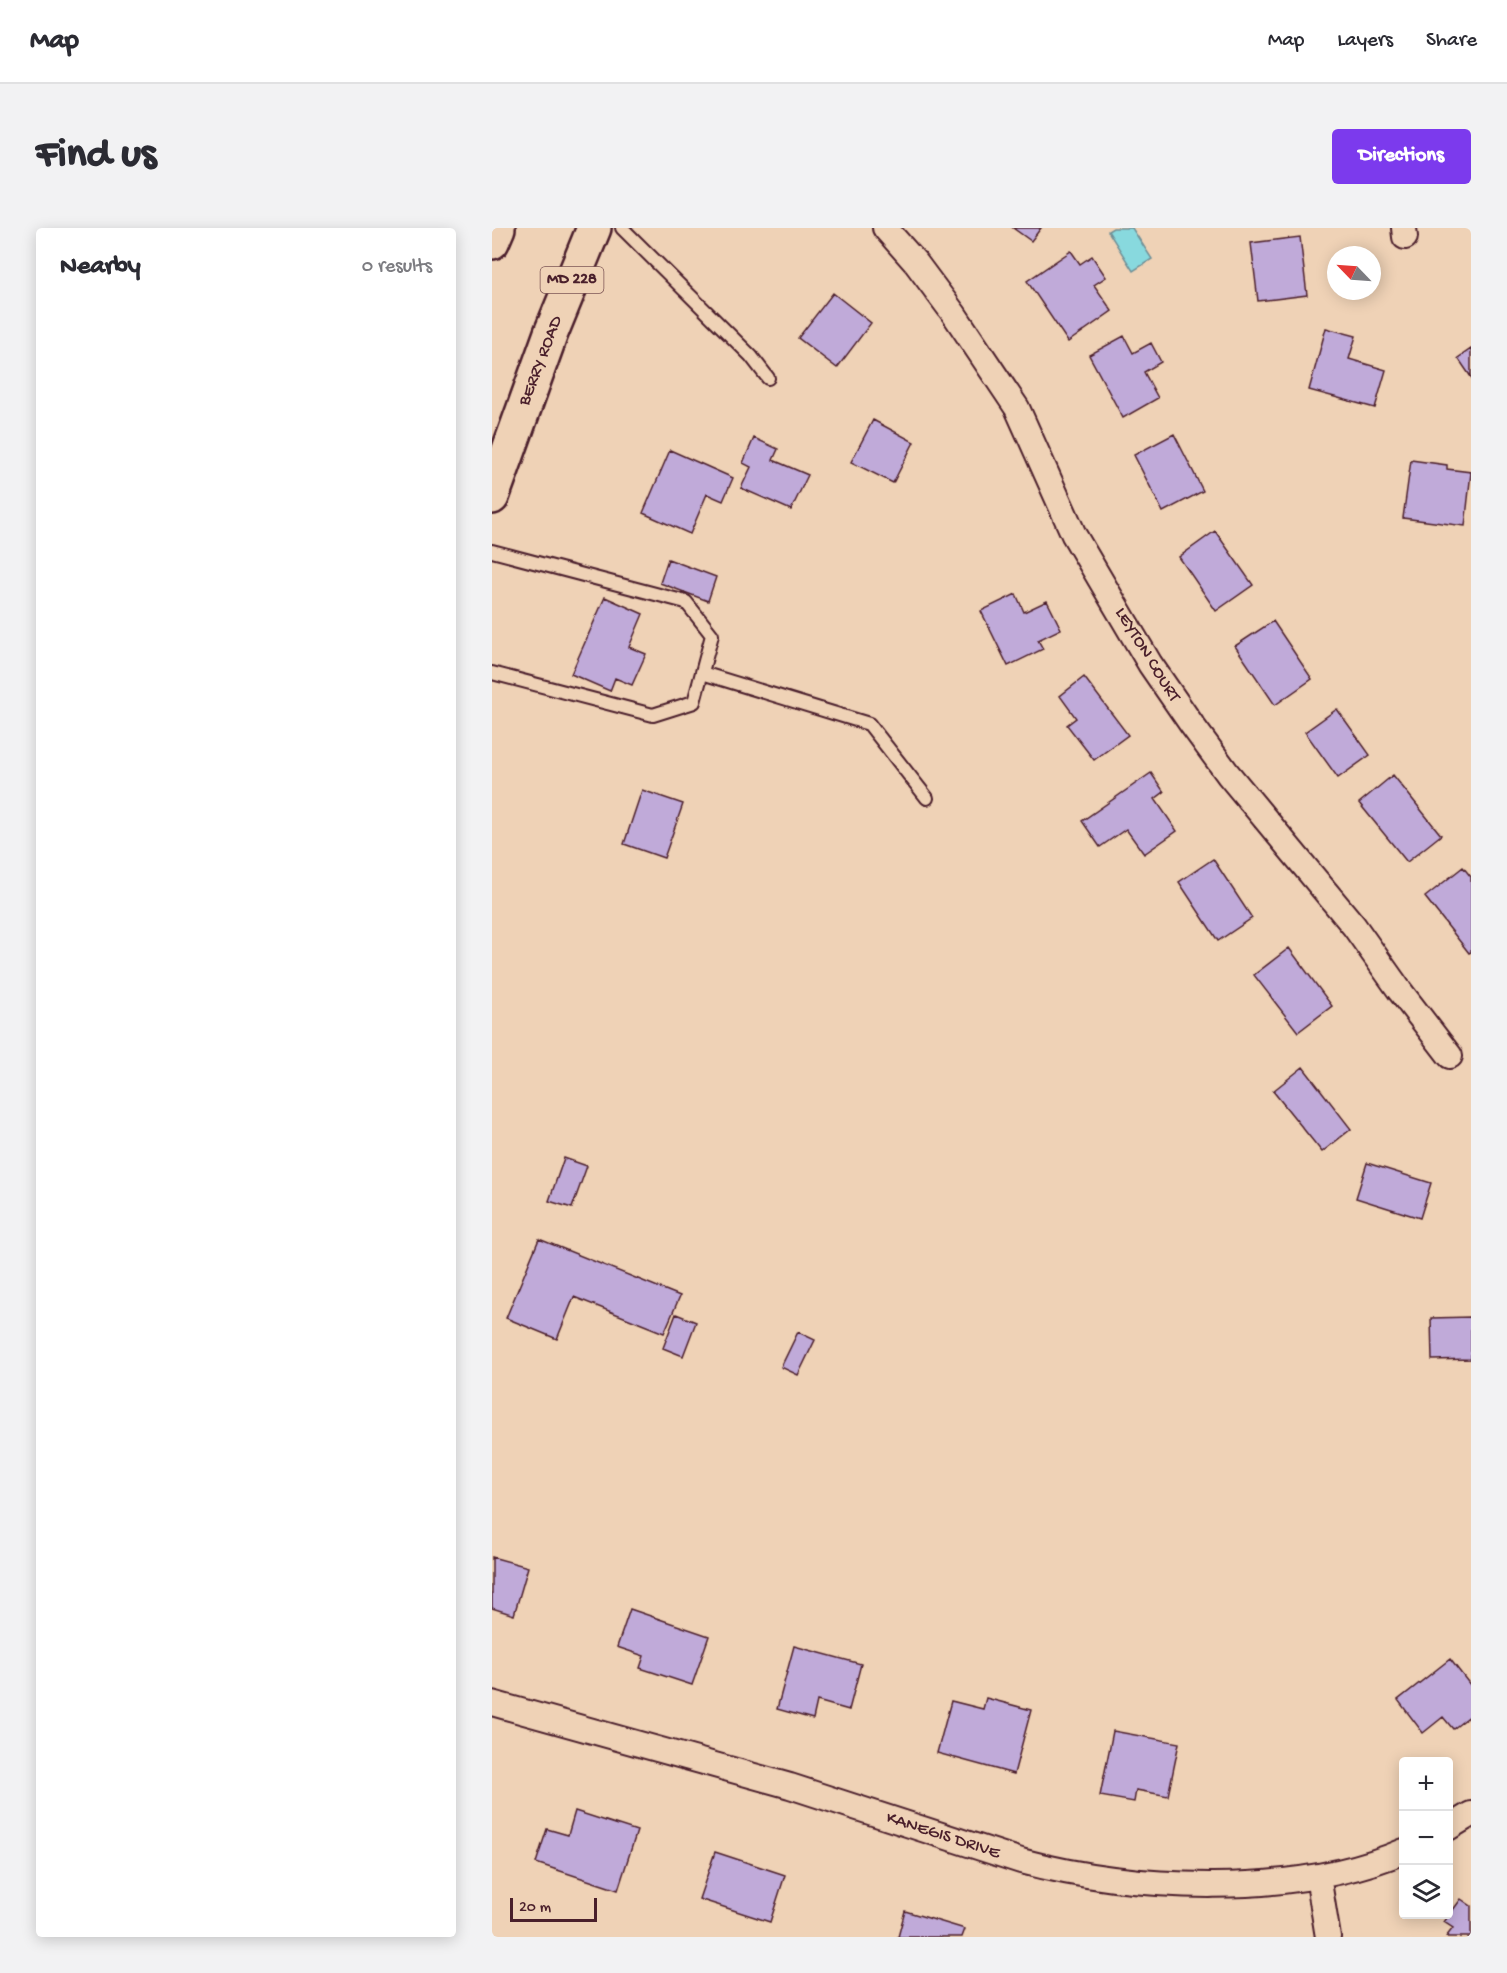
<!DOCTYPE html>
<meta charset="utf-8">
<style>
:root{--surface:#fff;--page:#f2f2f3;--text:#2b2b33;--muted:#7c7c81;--line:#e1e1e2;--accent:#7c3aed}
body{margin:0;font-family:"Gochi Hand",sans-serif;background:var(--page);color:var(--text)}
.controls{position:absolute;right:18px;bottom:18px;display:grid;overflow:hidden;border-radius:6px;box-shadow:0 3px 15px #0003}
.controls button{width:54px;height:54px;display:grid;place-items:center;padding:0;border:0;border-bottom:2px solid var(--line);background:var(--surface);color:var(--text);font:30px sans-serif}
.compass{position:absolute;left:835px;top:18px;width:54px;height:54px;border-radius:50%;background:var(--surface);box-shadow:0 3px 15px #0003;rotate:295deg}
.scale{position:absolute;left:18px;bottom:15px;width:87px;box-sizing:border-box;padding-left:6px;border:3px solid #4a1f2b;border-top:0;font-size:16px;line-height:21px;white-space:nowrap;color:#4a1f2b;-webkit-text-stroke:4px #efd2b6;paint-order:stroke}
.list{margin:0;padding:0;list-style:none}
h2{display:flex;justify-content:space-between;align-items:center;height:78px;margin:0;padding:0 24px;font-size:26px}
h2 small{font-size:20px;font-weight:400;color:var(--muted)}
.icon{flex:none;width:33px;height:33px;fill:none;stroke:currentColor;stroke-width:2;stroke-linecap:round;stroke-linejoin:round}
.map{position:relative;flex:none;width:979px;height:1709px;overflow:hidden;border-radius:6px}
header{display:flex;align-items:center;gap:36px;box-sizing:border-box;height:84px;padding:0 30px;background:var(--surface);border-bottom:2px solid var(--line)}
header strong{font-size:28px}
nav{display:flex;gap:33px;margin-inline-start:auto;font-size:21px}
.intro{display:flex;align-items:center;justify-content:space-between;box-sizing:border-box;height:144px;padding:0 36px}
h1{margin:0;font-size:42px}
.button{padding:15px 27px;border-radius:6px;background:var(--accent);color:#fff;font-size:21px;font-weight:700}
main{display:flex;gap:36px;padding:0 36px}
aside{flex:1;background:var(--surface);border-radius:6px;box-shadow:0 3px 15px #0003}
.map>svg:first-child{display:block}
.water{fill:#88d9de;stroke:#6f8f96;stroke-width:1.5}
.building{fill:#c0aad9;stroke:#4a1f2b;stroke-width:1.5}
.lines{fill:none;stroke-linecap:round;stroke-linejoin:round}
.service-casing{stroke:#4a1f2b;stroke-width:16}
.minor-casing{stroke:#4a1f2b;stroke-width:28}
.trunk-casing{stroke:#4a1f2b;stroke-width:38}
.service{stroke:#efd2b6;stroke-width:12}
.minor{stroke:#efd2b6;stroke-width:24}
.trunk{stroke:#efd2b6;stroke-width:33}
.labels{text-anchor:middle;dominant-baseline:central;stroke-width:5;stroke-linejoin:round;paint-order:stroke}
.shield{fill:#efd2b6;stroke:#7c5555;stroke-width:1.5}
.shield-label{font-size:16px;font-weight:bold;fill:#4a1f2b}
.street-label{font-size:18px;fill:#4a1f2b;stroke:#efd2b6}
</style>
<header>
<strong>Map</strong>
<nav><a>Map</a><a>Layers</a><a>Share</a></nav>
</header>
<div class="intro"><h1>Find us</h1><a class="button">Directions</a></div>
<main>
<aside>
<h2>Nearby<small>0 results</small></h2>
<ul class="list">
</ul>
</aside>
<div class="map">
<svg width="979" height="1709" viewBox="0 0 979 1709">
<rect width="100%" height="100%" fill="#efd2b6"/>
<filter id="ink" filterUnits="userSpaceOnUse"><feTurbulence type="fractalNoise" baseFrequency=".0167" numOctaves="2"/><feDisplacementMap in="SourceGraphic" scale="12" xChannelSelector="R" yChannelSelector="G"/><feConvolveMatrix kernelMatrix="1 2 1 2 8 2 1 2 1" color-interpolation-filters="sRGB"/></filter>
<g filter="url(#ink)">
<path class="water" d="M621,0H640L660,31L641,43L616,3Z"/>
<path class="building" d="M521,0H549L539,13Z
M808,9L815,67L766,73L759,15Z
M579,23L588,36L600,28L614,49L602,57L620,83L576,114L535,53Z
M341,65L379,95L345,140L306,110Z
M834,100L864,108L857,131L894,142L883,180L817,162Z
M632,108L641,125L659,115L669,134L652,144L666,170L631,190L597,127Z
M979,121V149L966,130Z
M381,192L422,214L401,255L359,234Z
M682,206L711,263L671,284L642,227Z
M262,210L286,221L281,232L316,247L299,282L249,260L259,239L251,235Z
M178,222L241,250L231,273L215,266L198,306L151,285Z
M919,232L955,237V241L979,244L973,298L911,290Z
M723,303L761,357L724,383L687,329Z
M176,331L224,349L216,373L168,355Z
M524,366L532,384L555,373L569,401L546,412L551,421L516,438L489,383Z
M113,369L151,386L137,419L154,426L140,457L123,450L118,463L79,446Z
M781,393L820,451L783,477L743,418Z
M592,449L636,507L602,532L575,497L584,490L568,468Z
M845,481L878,527L846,550L813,504Z
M659,545L672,564L663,571L685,603L652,626L634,601L608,619L590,593Z
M901,547L949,607L915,634L867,575Z
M150,562L191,576L172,630L132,616Z
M721,631L760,690L726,713L687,654Z
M971,639L979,649V724L977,725L933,669Z
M797,720L840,778L806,804L762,747Z
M811,839L859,901L830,924L781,863Z
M72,930L95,938L80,980L57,973Z
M875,935L939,955L928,990L864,970Z
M47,1011L188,1068L172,1105L82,1069L65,1111L14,1090Z
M184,1086L204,1094L191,1128L171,1120Z
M979,1089V1131L940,1132L939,1090Z
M306,1104L323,1112L306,1147L289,1139Z
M0,1329L36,1339L22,1387L0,1380Z
M138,1381L217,1408L200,1457L148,1440L152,1428L125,1419Z
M302,1418L369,1436L357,1482L325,1473L321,1491L285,1481Z
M958,1431L979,1458V1487L961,1501L951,1489L931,1505L906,1472Z
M494,1470L539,1482L522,1546L445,1525L459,1473L491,1481Z
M621,1503L687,1515L676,1568L644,1562L642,1574L608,1568Z
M83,1583L145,1603L126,1662L44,1635L55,1601L76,1607Z
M223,1624L293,1647L278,1694L207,1671Z
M969,1671L979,1678V1709H954L961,1700L952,1694Z
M413,1683L473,1701L470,1709H406Z"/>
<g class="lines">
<g class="service-casing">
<path id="service" d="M130,0L259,128L276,150
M0,323L194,374L220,407L202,474L161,487L0,445
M210,445L377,496L435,570"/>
</g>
<g class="minor-casing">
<path id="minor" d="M393,0L424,35L462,86L525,180L582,307L658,436L700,497L736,546L862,698L908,763L958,828
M912,0L913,9
M0,1475L298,1558L529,1633C642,1663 802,1670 912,1623
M956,1600L979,1586
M826,1648L836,1709"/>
</g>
<g class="trunk-casing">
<path id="trunk" d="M0,14L6,0
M0,269L59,105L102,0"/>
</g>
<use href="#service" class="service"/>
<use href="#minor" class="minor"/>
<use href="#trunk" class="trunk"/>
</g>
</g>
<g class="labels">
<rect class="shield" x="48.5" y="39" width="63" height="26" rx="4.5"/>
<g class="shield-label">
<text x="80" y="52">MD 228</text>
</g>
<g class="street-label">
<text transform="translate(49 133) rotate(-69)">BERRY ROAD</text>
<text transform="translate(655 427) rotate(58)">LEYTON COURT</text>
<text transform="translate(451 1608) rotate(18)">KANEGIS DRIVE</text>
</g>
</g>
</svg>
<div class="controls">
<button>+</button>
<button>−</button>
<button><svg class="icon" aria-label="layers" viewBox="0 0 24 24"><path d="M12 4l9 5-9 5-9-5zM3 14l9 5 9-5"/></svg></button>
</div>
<svg class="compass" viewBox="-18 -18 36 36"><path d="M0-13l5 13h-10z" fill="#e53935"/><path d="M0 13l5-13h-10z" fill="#7c7c81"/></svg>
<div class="scale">20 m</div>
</div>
</main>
